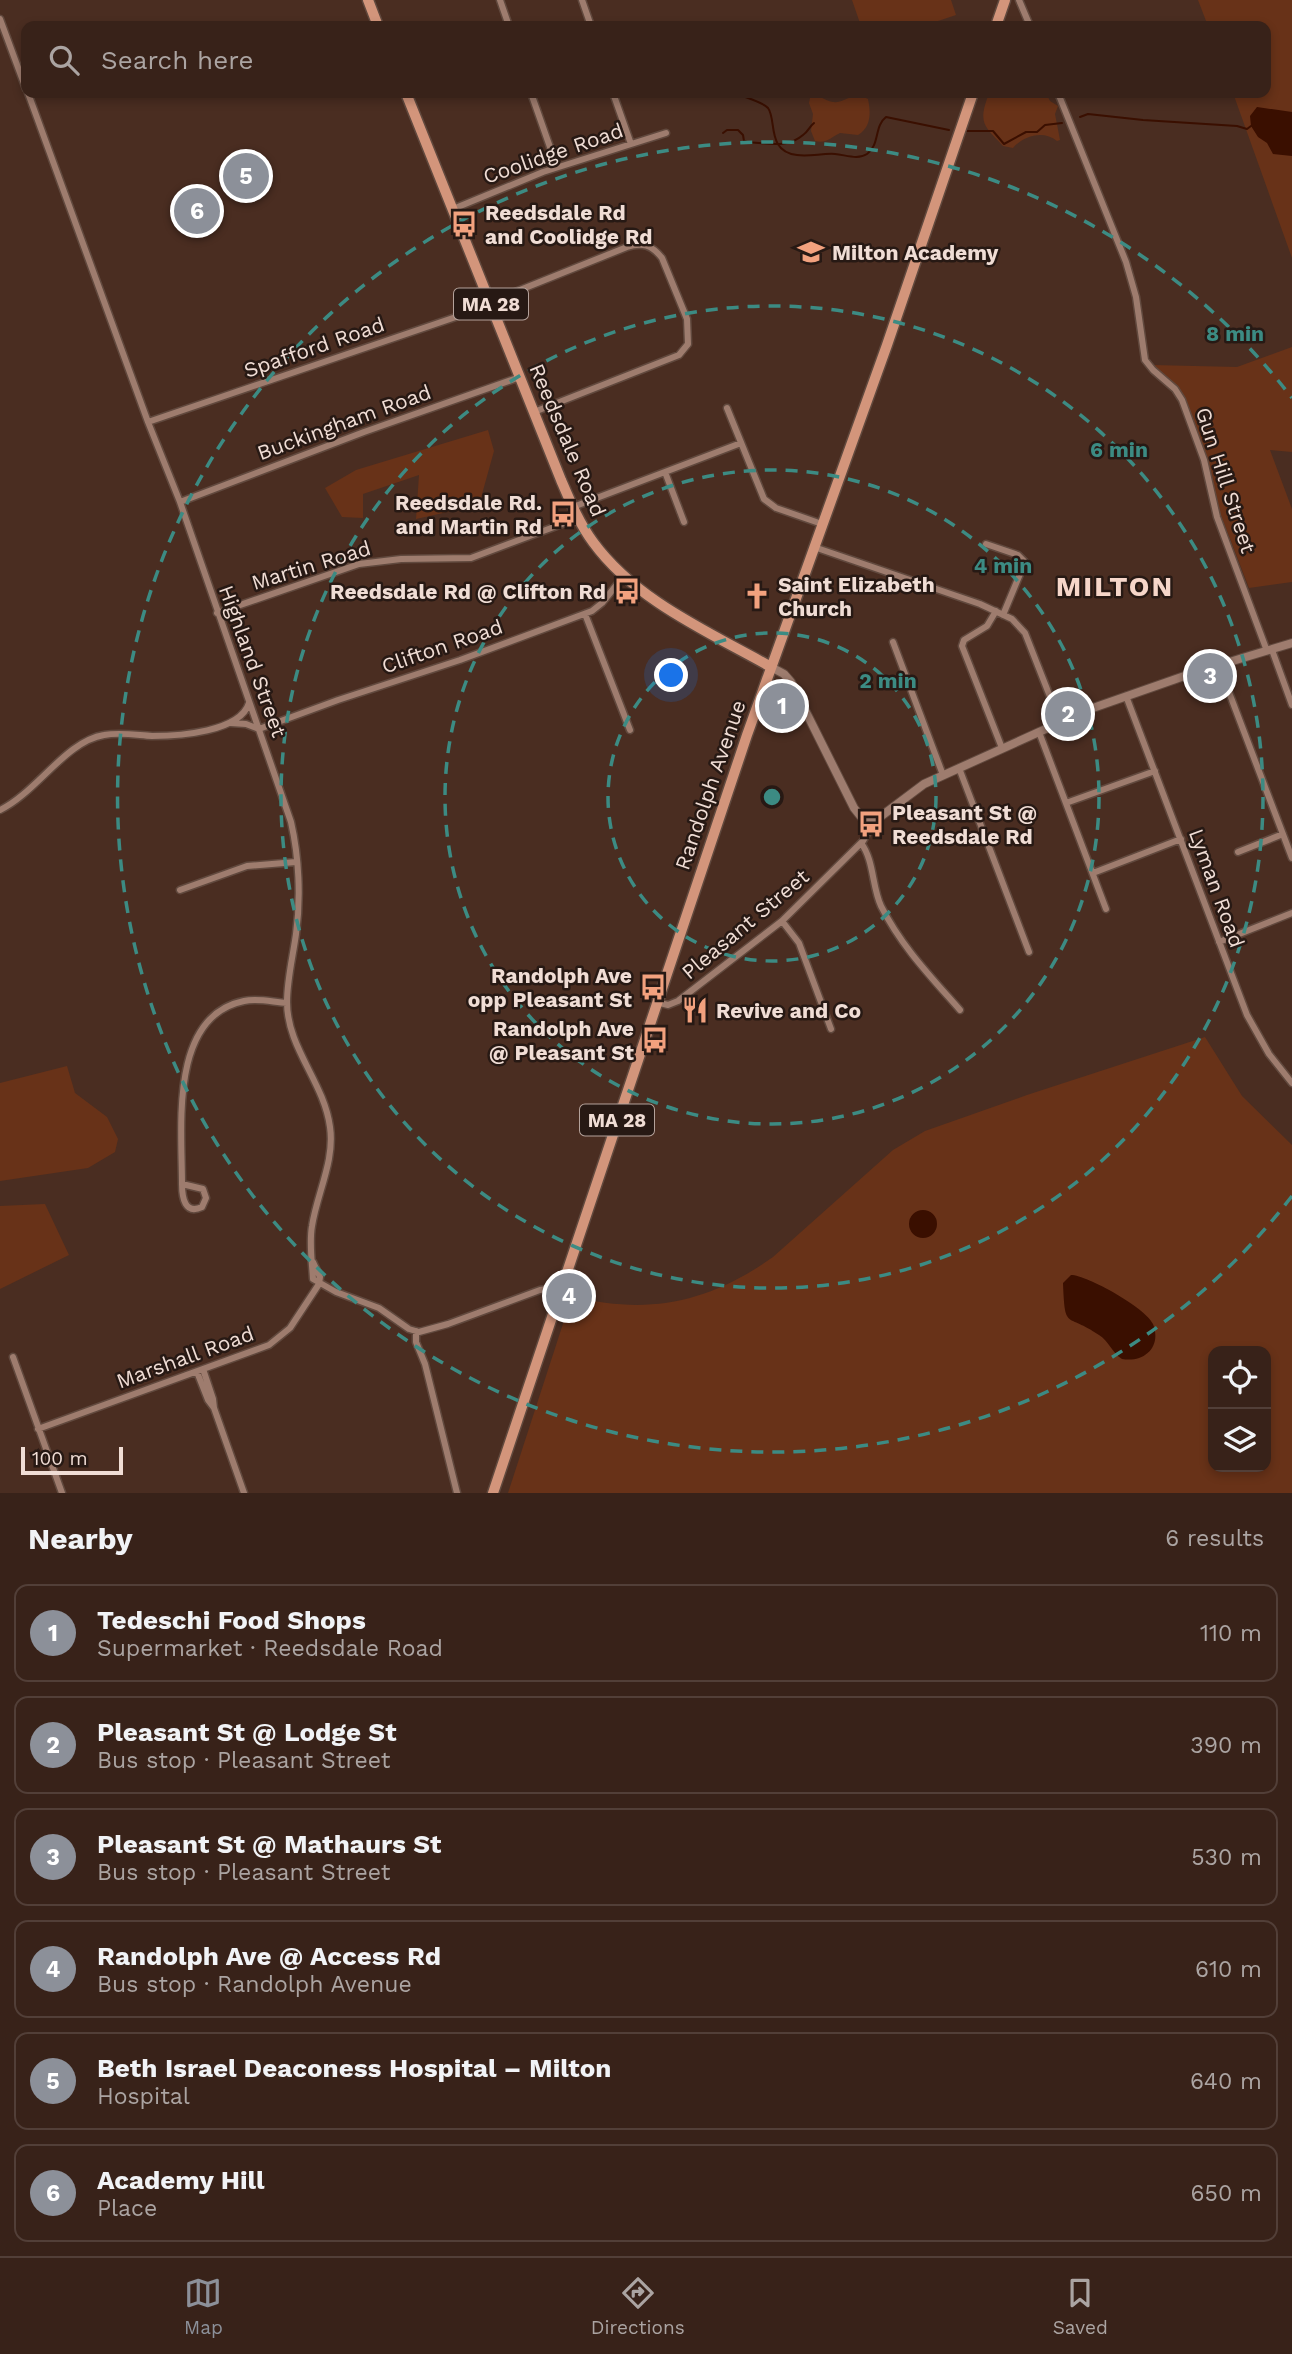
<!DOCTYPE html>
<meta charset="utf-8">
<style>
:root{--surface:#382219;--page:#432f26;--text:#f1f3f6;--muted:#aba4a2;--line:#523f38;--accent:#8c9099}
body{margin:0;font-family:"Work Sans",sans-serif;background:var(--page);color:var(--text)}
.controls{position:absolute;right:21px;bottom:21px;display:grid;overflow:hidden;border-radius:14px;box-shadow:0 4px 10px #0003}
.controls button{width:63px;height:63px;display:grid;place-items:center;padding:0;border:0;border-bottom:2px solid var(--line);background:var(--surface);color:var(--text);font:35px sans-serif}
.scale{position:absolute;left:21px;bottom:18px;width:102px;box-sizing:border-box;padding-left:7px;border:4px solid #f0ddd5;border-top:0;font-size:19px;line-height:24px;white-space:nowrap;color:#f0ddd5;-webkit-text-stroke:5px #271914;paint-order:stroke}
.you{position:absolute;left:672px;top:676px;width:24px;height:24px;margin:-18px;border:5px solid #fff;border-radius:50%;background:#1a73e8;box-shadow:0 0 0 10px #1a73e833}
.badge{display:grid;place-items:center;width:46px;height:46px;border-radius:50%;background:var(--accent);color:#fff;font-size:23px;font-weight:700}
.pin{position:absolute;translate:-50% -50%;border:4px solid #fff;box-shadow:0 2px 7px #0006}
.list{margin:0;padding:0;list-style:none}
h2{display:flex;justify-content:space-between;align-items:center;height:91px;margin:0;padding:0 28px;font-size:30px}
h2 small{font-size:23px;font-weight:400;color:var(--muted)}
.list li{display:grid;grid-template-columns:46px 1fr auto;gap:21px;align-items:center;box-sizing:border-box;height:98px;margin:0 14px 14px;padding:0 14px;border:2px solid var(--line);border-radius:14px}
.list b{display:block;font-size:26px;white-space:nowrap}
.list p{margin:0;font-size:23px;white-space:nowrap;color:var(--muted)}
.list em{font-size:23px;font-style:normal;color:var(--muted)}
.icon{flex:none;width:38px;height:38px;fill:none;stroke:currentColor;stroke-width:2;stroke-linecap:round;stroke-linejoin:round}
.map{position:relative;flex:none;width:1292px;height:1493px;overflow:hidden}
.search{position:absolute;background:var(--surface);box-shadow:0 4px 10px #0003;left:21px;right:21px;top:21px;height:77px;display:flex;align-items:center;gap:18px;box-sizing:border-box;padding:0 24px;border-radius:14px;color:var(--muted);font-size:26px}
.sheet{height:763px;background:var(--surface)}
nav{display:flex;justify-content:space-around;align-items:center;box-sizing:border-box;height:98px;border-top:2px solid var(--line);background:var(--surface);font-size:19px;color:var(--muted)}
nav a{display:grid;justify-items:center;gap:4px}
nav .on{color:var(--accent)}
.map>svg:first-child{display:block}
.green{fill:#683218;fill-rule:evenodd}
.water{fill:#3a0f00}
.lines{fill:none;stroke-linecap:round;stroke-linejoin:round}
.stream{stroke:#3a0f00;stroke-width:2}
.minor-casing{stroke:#61493e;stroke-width:9}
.tertiary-casing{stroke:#61493e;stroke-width:10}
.primary-casing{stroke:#61493e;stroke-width:13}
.minor{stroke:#9e7c6e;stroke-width:6}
.tertiary{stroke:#9e7c6e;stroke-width:8}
.primary{stroke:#d3957b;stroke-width:10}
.ring{fill:none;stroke:#3c8b83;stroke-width:3.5;stroke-dasharray:12 9}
.labels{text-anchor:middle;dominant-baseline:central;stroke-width:5;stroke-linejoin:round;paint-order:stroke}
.shield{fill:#271914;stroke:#b4a29b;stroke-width:2}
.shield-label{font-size:19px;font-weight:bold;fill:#f0ddd5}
.street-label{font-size:21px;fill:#f0ddd5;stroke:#271914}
.poi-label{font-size:21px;font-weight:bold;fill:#f0ddd5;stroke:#271914;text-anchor:start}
.district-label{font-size:28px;font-weight:bold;letter-spacing:2px;fill:#f6d6c9;stroke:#271914}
.centre{fill:#3c8b83;stroke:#271914;stroke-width:3.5}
.ring-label{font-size:21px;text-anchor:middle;font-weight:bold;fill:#3c8b83;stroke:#271914;stroke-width:5;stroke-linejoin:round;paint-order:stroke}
</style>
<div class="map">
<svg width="1292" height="1493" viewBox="0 0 1292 1493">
<rect width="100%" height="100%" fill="#4a2d21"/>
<path class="green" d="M852,0H951L956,15L923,26H861Z
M1198,0H1292V258L1233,93H1266V26H1208Z
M989,93H1046L1050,101L1058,106L1055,114L1060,140L1057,141C1044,130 1024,135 1013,148L1003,146C983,125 978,123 989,93Z
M858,94L868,99C871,113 871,127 858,135L840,133C830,138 826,144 815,141L811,131L813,114L809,103L810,98L817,95C837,107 838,102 858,94Z
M1292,347V452L1270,450L1292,509V582L1249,588L1214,497L1207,460L1185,398L1175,385L1152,365L1237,367Z
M488,430L494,451L479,505L416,519L419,475L363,494V518L342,517L325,488L356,470Z
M1205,1037L1242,1096L1292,1145V1493H508L572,1296C648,1316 710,1302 773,1257L893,1150L925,1131L1027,1095ZM1213,1351H1266V1467H1213Z
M67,1066L75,1093L107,1117L118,1139L115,1152L88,1168L0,1181V1083Z
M45,1204L69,1255L0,1289V1206Z"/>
<path class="water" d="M1257,107L1292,112V156L1273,154L1267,143L1258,137L1251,126L1250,116Z
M909 1224a14 14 0 1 1 28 0a14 14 0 1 1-28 0Z
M1071,1275C1087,1275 1146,1308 1153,1324C1162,1347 1144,1363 1122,1359C1112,1353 1109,1341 1099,1335C1066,1312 1065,1332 1063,1283Z"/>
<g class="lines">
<path class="stream" d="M734,93C742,96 763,102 768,108C777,120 766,151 797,155C809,157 823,153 835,154C846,155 858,160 867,154C880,145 874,126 886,117L949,130
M1080,117L1088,114L1143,120L1237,126L1247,129L1251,126
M966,131H993L1004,144L1026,132H1037L1045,125L1062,123
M723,133L727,130H738L743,135L744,141L747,142C767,143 787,149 803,135C808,132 809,127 814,123"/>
<g class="minor-casing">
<path id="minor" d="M500,0L509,26
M582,0L591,26
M1019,0L1030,26
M0,19L26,89
M28,93L148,422L180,502L291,822C299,857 301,898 296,934C293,956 287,980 287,1002C287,1048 324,1082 330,1127C335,1161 317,1193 312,1226C309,1243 312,1262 313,1279L336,1292L379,1308L409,1329L419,1332L448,1324L540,1290L561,1287
M531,93L557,167
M613,93L631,144
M1058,93L1126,262L1136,297L1145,360L1153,370L1175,389L1182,400L1204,460L1217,517L1267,651
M453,209L543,172L666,133
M490,302L627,247C642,242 652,245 662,258L687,319L688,344L679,355L534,412
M727,408L764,499L776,508L822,524
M148,422L491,305
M665,472L684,522
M180,502L364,432L520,377
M573,507L741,443
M986,544L1018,555L1025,562L1003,615
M814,547L980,604L1012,619L1025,633L1060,722
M996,611L987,626L964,640L962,646L1002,748
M217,613L359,564L401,559L471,558L578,518
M585,614L630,730
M893,642L943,775
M1272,650L1292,705
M1219,666L1292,858
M1126,696L1247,1015L1269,1054L1292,1083
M231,723L246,724L259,729L338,700L460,660L592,611L602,603L623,577
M1039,732L1106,909
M959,768L1029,952
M1066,803L1155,771
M0,810C37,792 66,741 104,735C120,732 136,735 152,736C179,736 240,732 249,703
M861,843C874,860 872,887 881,906C901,946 931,977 960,1010
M1238,852L1283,834
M1093,873L1181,839
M180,890L247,866L296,862
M782,921L799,943L831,1029
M1219,942L1292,913
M656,1002L668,1005L678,1001L782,921L863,841L867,834L869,820
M182,1184L203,1189L206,1198L202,1207C185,1215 182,1198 182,1184C182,1128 169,1016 244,1001C258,998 272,1002 287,1003
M313,1262L320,1277L319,1284
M416,1331V1342L425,1364L457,1493
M13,1357L62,1493
M203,1369L213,1399L214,1408L244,1493
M197,1372L208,1400L214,1408
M38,1429L269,1345L290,1328L319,1284"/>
</g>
<g class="tertiary-casing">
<path id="tertiary" d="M771,667L784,674L791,682L854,808L862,818L876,820L924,784L1090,709L1193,673L1292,643"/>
</g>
<g class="primary-casing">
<path id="primary" d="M368,0L378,26
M996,26L1005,0
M406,93L561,480C570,501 579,523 593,542C636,601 709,632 771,667
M493,1493L747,735L887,345L973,93"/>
</g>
<use href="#minor" class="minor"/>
<use href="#tertiary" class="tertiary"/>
<use href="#primary" class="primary"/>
</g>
<g class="ring">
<circle cx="772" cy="797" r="164"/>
<circle cx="772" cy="797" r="327"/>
<circle cx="772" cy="797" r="491"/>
<path d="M1292 1196A655 655 0 1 1 1292 398"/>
</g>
<defs>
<g id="bus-bare" transform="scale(2.1)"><path d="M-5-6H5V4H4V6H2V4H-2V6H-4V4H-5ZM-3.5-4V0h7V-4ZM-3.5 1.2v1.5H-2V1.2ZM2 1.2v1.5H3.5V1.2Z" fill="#f2a17e" stroke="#271914" stroke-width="2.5" paint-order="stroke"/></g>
<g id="school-bare" transform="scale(2.1)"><path d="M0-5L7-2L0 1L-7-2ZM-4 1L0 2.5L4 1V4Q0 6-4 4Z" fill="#f2a17e" stroke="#271914" stroke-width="2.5" paint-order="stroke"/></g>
<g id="church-bare" transform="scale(2.1)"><path d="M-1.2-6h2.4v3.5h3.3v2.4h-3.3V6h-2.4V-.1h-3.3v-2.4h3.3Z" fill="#f2a17e" stroke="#271914" stroke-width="2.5" paint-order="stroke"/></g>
<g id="restaurant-bare" transform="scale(2.1)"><path d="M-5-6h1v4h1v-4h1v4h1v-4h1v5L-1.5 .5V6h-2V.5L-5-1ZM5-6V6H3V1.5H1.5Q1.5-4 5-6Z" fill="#f2a17e" stroke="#271914" stroke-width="2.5" paint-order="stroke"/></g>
</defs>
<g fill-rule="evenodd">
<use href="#bus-bare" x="464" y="224"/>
<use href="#school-bare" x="811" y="252"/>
<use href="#bus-bare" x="563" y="514"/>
<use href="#bus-bare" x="627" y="591"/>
<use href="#church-bare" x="757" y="596"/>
<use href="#bus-bare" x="871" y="824"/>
<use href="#bus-bare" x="653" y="987"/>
<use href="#restaurant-bare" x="695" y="1010"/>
<use href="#bus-bare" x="655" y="1040"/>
</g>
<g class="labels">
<g class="shield">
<rect x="454" y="288.5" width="74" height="31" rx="5"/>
<rect x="580" y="1104.5" width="74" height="31" rx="5"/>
</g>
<g class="shield-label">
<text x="491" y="304">MA 28</text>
<text x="617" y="1120">MA 28</text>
</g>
<g class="street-label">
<text transform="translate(553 153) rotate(-19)">Coolidge Road</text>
<text transform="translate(314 347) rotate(-19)">Spafford Road</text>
<text transform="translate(344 422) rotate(-20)">Buckingham Road</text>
<text transform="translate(568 440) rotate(67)">Reedsdale Road</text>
<text transform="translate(1226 480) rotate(72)">Gun Hill Street</text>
<text transform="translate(311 565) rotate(-17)">Martin Road</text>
<text transform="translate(442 646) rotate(-19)">Clifton Road</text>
<text transform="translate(253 661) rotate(70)">Highland Street</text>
<text transform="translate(710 785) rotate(-71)">Randolph Avenue</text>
<text transform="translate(1217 888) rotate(70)">Lyman Road</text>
<text transform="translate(745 924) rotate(-40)">Pleasant Street</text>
<text transform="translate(185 1357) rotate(-20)">Marshall Road</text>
</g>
<g class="poi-label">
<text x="485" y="212">Reedsdale Rd<tspan x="485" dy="24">and Coolidge Rd</tspan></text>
<text x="832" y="252">Milton Academy</text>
<text x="542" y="502" text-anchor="end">Reedsdale Rd.<tspan x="542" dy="24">and Martin Rd</tspan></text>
<text x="778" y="584">Saint Elizabeth<tspan x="778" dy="24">Church</tspan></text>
<text x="606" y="591" text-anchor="end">Reedsdale Rd @ Clifton Rd</text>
<text x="892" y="812">Pleasant St @<tspan x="892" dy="24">Reedsdale Rd</tspan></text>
<text x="632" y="975" text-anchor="end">Randolph Ave<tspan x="632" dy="24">opp Pleasant St</tspan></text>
<text x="716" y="1010">Revive and Co</text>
<text x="634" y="1028" text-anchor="end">Randolph Ave<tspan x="634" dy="24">@ Pleasant St</tspan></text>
</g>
<g class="district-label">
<text x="1115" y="586">MILTON</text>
</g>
</g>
<circle cx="772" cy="797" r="10" class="centre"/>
<g class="ring-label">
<text x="1235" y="341">8 min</text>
<text x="1119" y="457">6 min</text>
<text x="1003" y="573">4 min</text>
<text x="888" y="688">2 min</text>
</g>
</svg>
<div class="controls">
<button><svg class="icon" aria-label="locate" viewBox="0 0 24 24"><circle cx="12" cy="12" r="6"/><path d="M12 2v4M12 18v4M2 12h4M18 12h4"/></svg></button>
<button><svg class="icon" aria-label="layers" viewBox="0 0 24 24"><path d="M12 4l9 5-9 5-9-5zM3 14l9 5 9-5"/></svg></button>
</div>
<div class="scale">100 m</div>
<div class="you"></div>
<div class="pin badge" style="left:782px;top:706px">1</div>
<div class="pin badge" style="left:1068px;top:714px">2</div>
<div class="pin badge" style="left:1210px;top:676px">3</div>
<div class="pin badge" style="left:569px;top:1296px">4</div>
<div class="pin badge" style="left:246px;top:176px">5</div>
<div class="pin badge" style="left:197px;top:211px">6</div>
<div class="search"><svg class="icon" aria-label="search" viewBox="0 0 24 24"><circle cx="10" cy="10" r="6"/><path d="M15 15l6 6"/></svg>Search here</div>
</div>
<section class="sheet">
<h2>Nearby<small>6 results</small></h2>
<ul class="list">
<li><span class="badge">1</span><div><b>Tedeschi Food Shops</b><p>Supermarket · Reedsdale Road</p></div><em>110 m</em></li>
<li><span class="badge">2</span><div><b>Pleasant St @ Lodge St</b><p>Bus stop · Pleasant Street</p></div><em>390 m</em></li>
<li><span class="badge">3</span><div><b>Pleasant St @ Mathaurs St</b><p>Bus stop · Pleasant Street</p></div><em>530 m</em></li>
<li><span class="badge">4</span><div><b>Randolph Ave @ Access Rd</b><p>Bus stop · Randolph Avenue</p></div><em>610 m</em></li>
<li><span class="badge">5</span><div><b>Beth Israel Deaconess Hospital – Milton</b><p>Hospital</p></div><em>640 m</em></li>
<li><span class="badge">6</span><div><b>Academy Hill</b><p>Place</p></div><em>650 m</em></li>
</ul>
</section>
<nav>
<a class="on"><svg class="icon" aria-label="map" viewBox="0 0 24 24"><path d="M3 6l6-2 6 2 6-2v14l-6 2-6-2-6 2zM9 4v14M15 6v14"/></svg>Map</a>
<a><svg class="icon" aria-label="directions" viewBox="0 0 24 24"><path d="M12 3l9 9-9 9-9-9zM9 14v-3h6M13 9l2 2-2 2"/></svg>Directions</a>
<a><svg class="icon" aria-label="saved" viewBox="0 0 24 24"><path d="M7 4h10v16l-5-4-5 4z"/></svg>Saved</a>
</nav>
